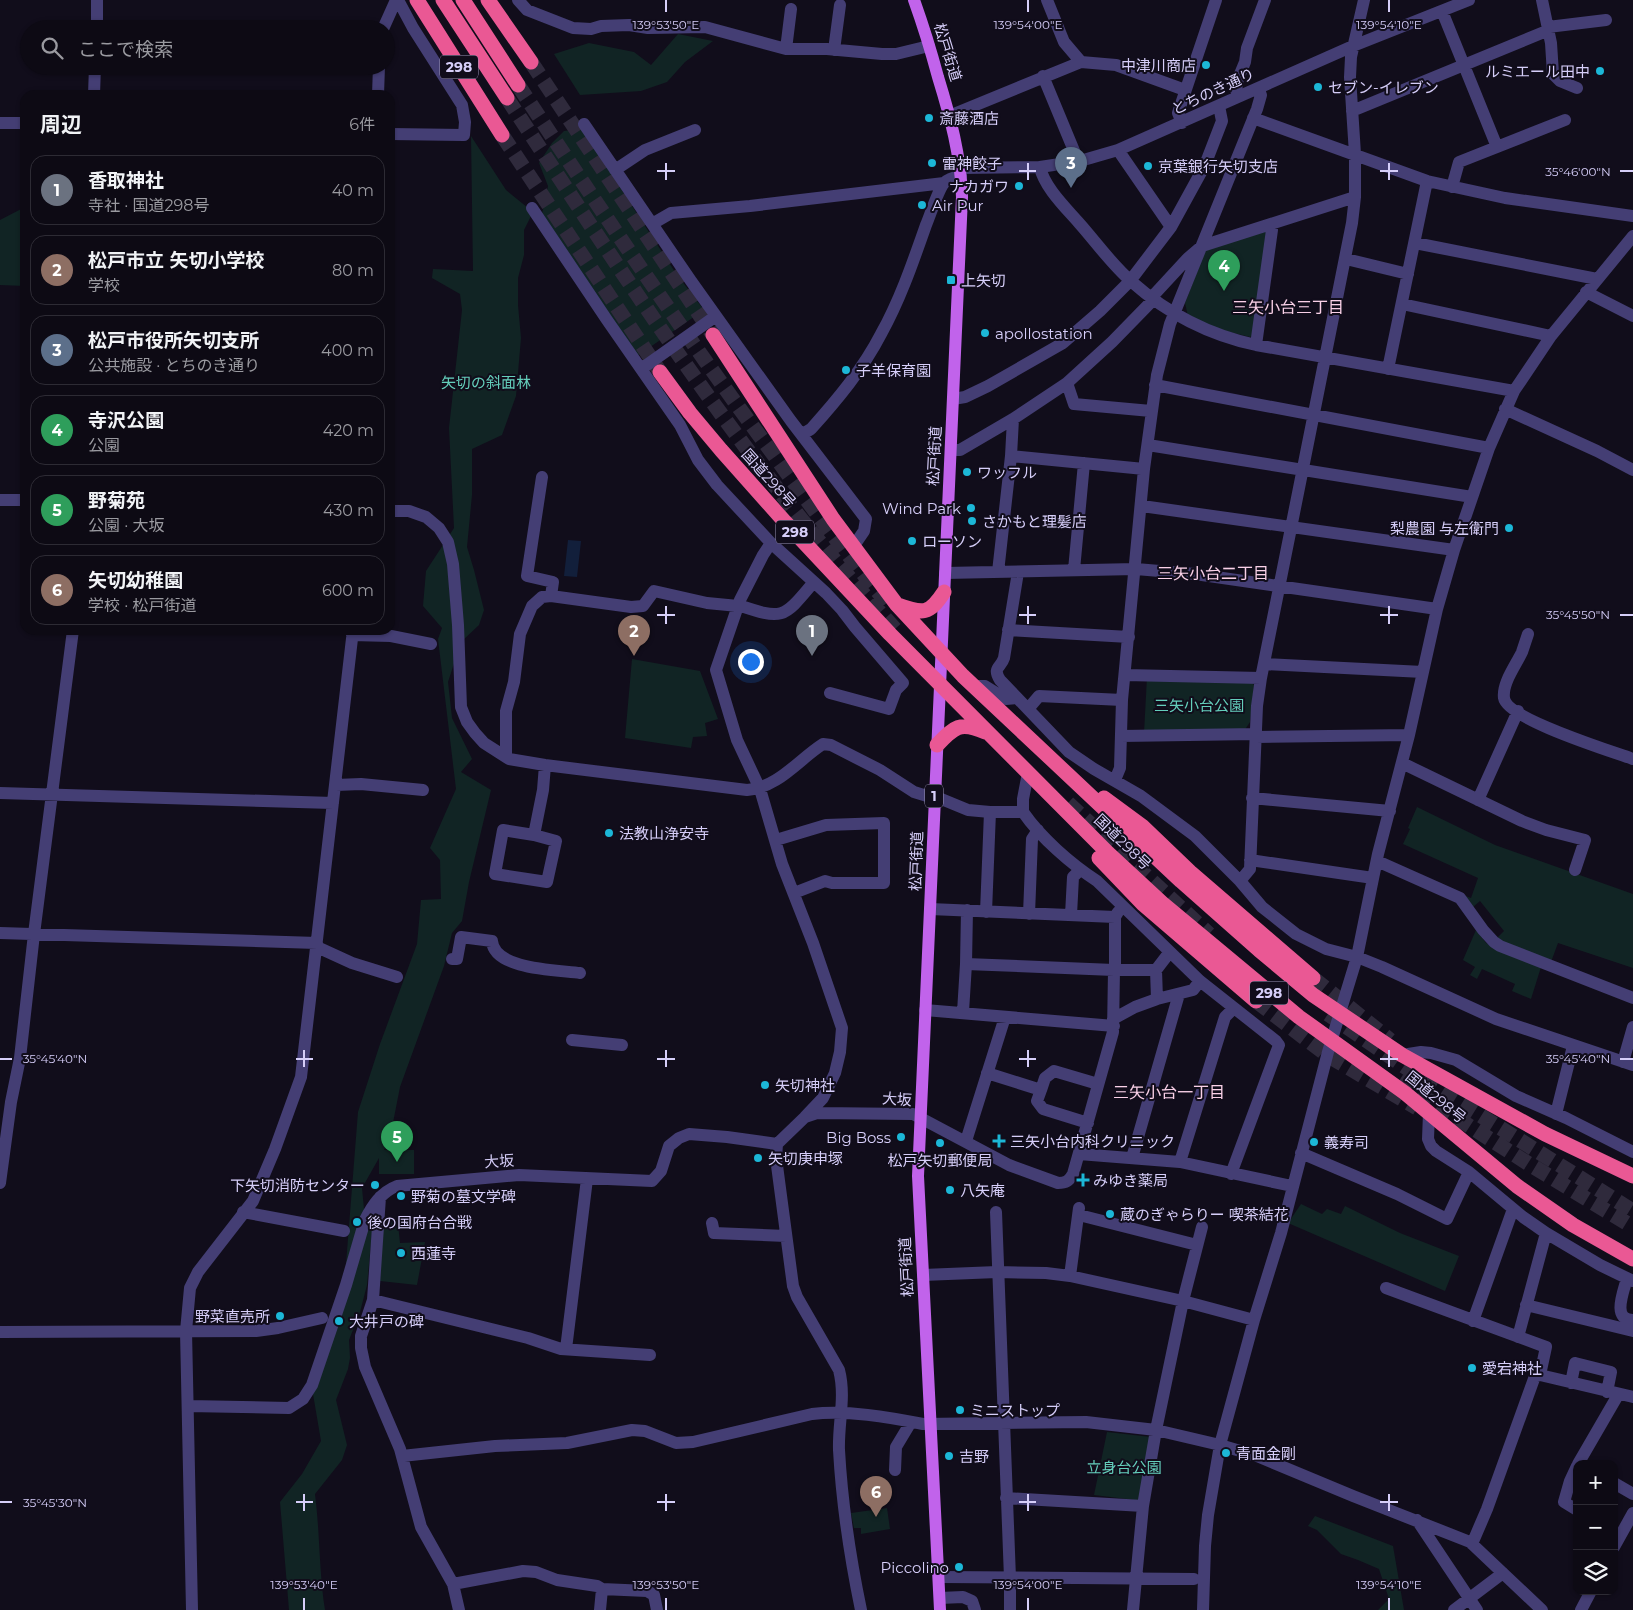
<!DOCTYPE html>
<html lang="ja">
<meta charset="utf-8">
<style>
:root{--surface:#0d0a14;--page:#16131d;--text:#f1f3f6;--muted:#9a9aa0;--line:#2d2b34;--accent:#0f766e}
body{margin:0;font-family:Montserrat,"Noto Sans JP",sans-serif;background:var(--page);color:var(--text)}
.controls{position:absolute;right:15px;bottom:15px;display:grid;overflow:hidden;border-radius:10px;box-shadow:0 1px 4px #0004}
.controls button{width:45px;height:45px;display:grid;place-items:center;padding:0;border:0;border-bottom:1px solid var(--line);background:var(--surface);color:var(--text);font:25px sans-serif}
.you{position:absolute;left:750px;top:661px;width:18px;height:18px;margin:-12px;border:4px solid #fff;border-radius:50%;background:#1a73e8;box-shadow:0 0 0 8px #1a73e833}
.badge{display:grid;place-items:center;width:32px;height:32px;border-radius:50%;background:var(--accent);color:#fff;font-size:16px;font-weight:700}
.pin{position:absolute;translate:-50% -41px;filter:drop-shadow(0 1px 2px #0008)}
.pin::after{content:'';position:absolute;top:26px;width:18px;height:15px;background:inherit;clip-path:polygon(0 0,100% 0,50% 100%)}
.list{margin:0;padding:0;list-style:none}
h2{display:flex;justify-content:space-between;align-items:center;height:65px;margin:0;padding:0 20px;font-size:21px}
h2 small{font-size:16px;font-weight:400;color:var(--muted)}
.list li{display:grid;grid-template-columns:32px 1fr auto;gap:15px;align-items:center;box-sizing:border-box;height:70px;margin:0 10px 10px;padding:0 10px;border:1px solid var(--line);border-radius:15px}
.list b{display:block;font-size:19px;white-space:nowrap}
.list p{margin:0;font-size:16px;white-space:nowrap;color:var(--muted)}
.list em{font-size:16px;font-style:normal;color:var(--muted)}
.icon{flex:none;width:28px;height:28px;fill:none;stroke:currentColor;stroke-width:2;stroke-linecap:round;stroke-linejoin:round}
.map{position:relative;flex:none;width:1633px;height:1610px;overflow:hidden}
.search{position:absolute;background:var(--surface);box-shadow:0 1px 4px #0004;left:20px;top:20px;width:375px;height:55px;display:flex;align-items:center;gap:12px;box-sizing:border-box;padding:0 18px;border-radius:28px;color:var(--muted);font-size:19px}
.panel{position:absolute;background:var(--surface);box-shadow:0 1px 4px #0004;left:20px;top:90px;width:375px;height:545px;border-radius:15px}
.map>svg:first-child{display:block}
.green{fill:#112424}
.water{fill:#121f3b}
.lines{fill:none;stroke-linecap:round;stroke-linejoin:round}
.highway-tunnel{stroke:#2f2a3c;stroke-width:15;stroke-dasharray:15 8;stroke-linecap:butt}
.minor{stroke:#443e74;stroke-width:12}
.major{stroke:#c163eb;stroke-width:12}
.highway{stroke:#ea5894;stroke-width:15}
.ticks{fill:none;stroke:#d6cef9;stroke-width:2}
.poi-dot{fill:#1cb7d7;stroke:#110d1b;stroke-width:2}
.labels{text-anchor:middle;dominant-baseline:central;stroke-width:4;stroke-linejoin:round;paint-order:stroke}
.shield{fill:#110d1b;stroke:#9b94b6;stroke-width:1}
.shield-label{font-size:14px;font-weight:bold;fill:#d6cef9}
.street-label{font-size:15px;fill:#d6cef9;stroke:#110d1b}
.poi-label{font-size:15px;fill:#d6cef9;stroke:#110d1b;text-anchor:start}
.park-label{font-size:15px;fill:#64cebb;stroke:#110d1b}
.neighbourhood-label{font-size:16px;fill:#f9d0e7;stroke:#110d1b}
.ticks-label{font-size:12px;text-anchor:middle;fill:#d6cef9;stroke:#110d1b;stroke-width:4;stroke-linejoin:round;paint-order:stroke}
</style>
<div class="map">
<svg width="1633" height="1610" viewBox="0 0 1633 1610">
<rect width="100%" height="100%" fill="#110d1b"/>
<path class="green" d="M678,34L713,41L685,62L667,82L641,91L580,95L554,54L589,43L634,52L651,65Z
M582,129L675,272L704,310L637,356L542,214L548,186L539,163L552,143L564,131Z
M471,136L506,190L533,212L524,230V255L518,278V305L521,338L516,396L502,435L472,449V495L467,547L474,570L484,610L479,625L461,642L448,682L452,718L472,759L461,772L491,790L469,882L462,921L452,933L444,966L400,1087L390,1138L384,1150H414V1174H379V1158L362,1188L364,1209L374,1211L367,1285L360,1312L349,1340L350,1358L348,1369L336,1400L347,1445L342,1460L315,1494C320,1533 319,1572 325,1610H289L280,1502L302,1474L321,1441L313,1394L343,1302L358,1112L380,1044L417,944L421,900L441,899L440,860L430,848L456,789L438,639L442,628L423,606L426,571L454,528L449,428L462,310L460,294L432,278L433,269L473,271Z
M25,207V286L0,285V220Z
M1269,229L1254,335L1250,337L1213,328L1188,316L1185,303L1207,246Z
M632,659L700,671L718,719L705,723L707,736L693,737L691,748L625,738Z
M1147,677L1250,680L1254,685L1250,722L1244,731L1144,733Z
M1417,807L1495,845L1633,894V968L1558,943L1551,962L1496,939L1504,931L1480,901L1473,907L1463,895L1471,898L1478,878L1403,844L1410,829L1408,828Z
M1476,930L1486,943L1541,967L1531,999L1512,991L1515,984L1482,969L1477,979L1470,975L1475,967L1463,960Z
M1301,1204L1322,1214L1327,1209L1341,1214L1345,1206L1400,1233L1459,1256L1445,1291L1288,1223Z
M382,1217H394L395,1224H398L400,1243L425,1242L417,1285L380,1281Z
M1107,1432L1151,1437L1143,1501L1094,1495Z
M887,1508L890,1529L861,1534V1528H854L851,1513Z
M1315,1516L1393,1546L1404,1610H1378L1389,1599L1379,1569L1358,1560L1341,1554L1317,1530L1308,1526Z"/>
<path class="water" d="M568,540L581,541L577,577L564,576Z"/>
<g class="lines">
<path class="highway-tunnel" d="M531,62L713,335
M518,85C601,210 684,335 774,455C811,506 848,557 889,605
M507,98C627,281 747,467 895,629
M502,135L660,372
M1068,803L1209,934
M1313,978L1390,1040
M1256,1001L1327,1055L1417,1108
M1328,1014L1427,1082L1633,1211
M1399,1081L1529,1164L1633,1227"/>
<path class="minor" d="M518,0L527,10L573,28L591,29L601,26L629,25L648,28L705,27L786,49H827L882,54H896L929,46
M1047,0L1064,42L1081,62
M1542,0L1551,43L1553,74L1560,81L1577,88
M1442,11L1497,147
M1548,27L1606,20
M97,29V0
M383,29L396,0
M786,49L791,9
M834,50L840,5
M1043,76L1077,158L1080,161
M94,95L95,66
M378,95L379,66
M1238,97L1236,90L1238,79L1245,62L1247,48L1265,0
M1352,111L1549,30
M949,116L1081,62L1116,65L1185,90
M1253,118L1427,181L1505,198L1633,216
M0,123H25
M1182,123L1178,113L1216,0
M584,124L691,281L791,421L866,519L864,531L853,547
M390,134L464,135L465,122L462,105L413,28L398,0
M1118,150L1171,227
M1040,167C1044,187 1066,208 1079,223C1096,242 1112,265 1132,282C1168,314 1209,335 1256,345L1514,391
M960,168L1040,167L1080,161L1118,150L1353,46L1469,0
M615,170L645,150L695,130
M1452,187L1459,162L1565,120
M532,208L607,320L680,425L698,460L717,485L771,543L826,593L842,610L855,627L903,683L896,690L889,709L830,693
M652,224L671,213L750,206L944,183
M1415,243L1597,279
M1346,259L1408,274
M1586,292L1633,316
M1151,298L1188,258L1202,246L1355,197
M1402,304L1551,336
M1256,345L1272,230L1271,224
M641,369L716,316
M1388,369L1427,181
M1067,383L1074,404L1151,411
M1155,385L1489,448
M953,399L965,397L988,386L1063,343L1100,311L1130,281L1171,227L1205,165L1222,121L1219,106
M1505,409L1597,451L1633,470
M800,433L806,432L811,429C837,400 863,369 881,334C900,300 913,262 926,225C930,216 938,190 944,183C948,179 956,177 961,176
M1148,445L1472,497
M951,450H960L1013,419L1067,383L1112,342L1153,300
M1011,456L1144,469
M542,477L527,576L553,582L551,596
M0,500H25
M1142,506L1454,550
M390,511H409L426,517L439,528L448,542L453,564L458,625L461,707L467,722L475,733L484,743L509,759L545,765L747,790C779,787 798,760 823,744L831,745L880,770L914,792L927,796H934L968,810L990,812H1023C1041,838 1071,864 1097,881L1200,981L1276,1041L1279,1045L1231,1174
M771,543L763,555L740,600L716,670L737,740L760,789L782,864L813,943L842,1028L840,1052L835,1073L823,1098L805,1117
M1074,570L1084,463
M998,572L1011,456L1013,419
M1018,572L1004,658C1001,668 992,667 1000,680L1069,752L1094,769L1141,796L1195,836L1240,881L1262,907L1296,934L1326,949L1357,957L1382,967L1496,1019L1633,1065
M945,573L1136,569L1195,574L1437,609
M738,605C783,620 783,619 813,583
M1008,630L1129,637
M1528,634C1526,640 1524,646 1522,652C1516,665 1502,683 1504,698C1507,719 1611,751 1633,759
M352,635L391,636L431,644
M1264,664L1423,672
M1125,675L1261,678
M975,686H985L1006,699L1017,698
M1028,709L1039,696L1122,700
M1121,736L1256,734
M1256,737L1409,735
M506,757V711L514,682L520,634L532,606L542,597L551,596L631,607L643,606L654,591L707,603L738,606
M1402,763L1522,821L1546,830L1585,840L1575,870
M1115,780L1120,768L1122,700L1144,469L1157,375L1170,324L1257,109L1261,95L1258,88
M336,785L361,784L423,790
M0,793L333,803
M1252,798L1390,811
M1478,800L1518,711
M1023,812V799L1028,773
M534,835L503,830L495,874L547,882L556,841L534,835L543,790L545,765
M776,840L826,825L884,823V883H832L825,881L794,893
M1250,860L1373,878
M1377,861L1460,898L1483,930L1494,942L1500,946L1633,998
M1240,881L1250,869L1257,706L1261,678L1352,223L1355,197V154L1350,77L1351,57L1364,0
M930,909L1115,917
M986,912L990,812
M1029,914L1032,839L1038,830
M1071,915L1073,877L1080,870
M0,933L317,943
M317,947L352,963L397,977
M452,959H457L461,937L492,941C494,970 559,970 580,973
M966,964L1114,970H1156
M1115,970V917L1118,912
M1157,999L1193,990L1200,981
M925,1010L1114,1026
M963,1012L966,964L967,910
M1113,1019L1135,1007L1157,999L1156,970L1169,953
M572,1040L622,1045
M1402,1055L1421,1052L1431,1053L1456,1060L1516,1096L1566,1118L1633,1152
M1623,1062L1633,1027
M987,1073L1041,1090L1037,1101L1043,1109L1088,1123
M1041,1090L1045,1078L1054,1071L1098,1084
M1429,1113L1428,1139L1431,1146L1436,1151L1469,1172L1523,1217L1546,1233L1600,1265L1633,1281
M1556,1114L1573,1046
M966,1141L1005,1017
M777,1144L776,1158L793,1286L797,1297L839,1370C846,1397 838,1423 839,1450C842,1504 850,1557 861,1610
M1301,1153L1397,1194L1447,1219L1469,1172
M1079,1154L1180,1162L1292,1186
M1132,1158L1179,994
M1180,1162L1225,1017L1234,1008
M0,1183L11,1102L20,1058L34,934L73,630
M380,1197L373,1300L361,1336V1348L365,1367L400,1449L421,1527L453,1584L459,1610
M243,1212L344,1231
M996,1212L1010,1578V1610
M1079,1215L1197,1245
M712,1223L714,1233L786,1236
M923,1275L997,1272L1046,1273L1070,1276L1183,1301L1254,1320
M1070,1276L1079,1208
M1627,1278C1624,1291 1611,1320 1633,1320
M1386,1288L1546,1347L1540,1375
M373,1300L528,1338L561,1349L650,1355
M1526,1305L1633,1331
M1473,1321L1513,1209
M0,1332L256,1331L278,1328L322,1318
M1518,1337L1546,1233
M566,1349L587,1179
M1571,1383L1575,1363L1611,1372L1607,1392
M188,1406L289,1408L303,1399L312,1385L346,1285L365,1220C372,1206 381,1192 397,1186L519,1175L652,1181L661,1171L669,1146L679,1138L689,1134L727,1137L777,1144L805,1117L817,1113L913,1114L1009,1165L1058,1183C1066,1183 1069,1181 1073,1174L1113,1032L1114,970
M402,1456L495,1446L567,1443L632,1430L645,1431L676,1443L693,1442L812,1414C847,1410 888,1417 923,1424L1086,1422L1156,1430L1220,1445L1257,1456L1353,1496L1470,1542L1542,1610
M1578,1464L1618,1395
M1577,1466L1570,1481L1564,1502L1577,1510
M895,1470L896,1447L911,1422
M1614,1483L1633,1494
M1006,1498L1143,1506
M1417,1520L1477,1610
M1472,1544L1487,1509L1535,1376L1540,1375L1633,1397
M1614,1547L1633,1513
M939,1577L1194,1579
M453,1584L523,1571L536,1572L557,1580L597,1586L602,1589L647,1591L654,1595L657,1610
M940,1598L963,1597L972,1601L975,1610
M192,1610L186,1331L190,1288L198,1272L253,1201L275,1149L301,1077L353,630
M600,1610L602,1589
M1133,1610L1143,1506L1156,1430L1183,1301L1202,1227
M1203,1610L1205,1546L1208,1515L1220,1445L1254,1320L1281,1233L1328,1052L1357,957L1378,854L1409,735L1437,609L1454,550L1489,448L1514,391L1551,336L1633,236
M1454,1610L1503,1573
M1581,1610L1591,1591"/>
<path class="major" d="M914,0C923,25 931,51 938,77C950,116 961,156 962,197L918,1176L940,1610"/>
<path class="highway" d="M417,0L502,135
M443,0L507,98
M463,0L518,85
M488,0L531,62
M713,335L833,519L897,605L963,676L1181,881L1259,950L1313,995L1402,1055L1545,1134L1633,1176
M660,372L690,413L721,450L785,522L890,634L1108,853L1162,903L1299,1017L1405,1093L1517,1186L1573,1225L1633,1259
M898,605C923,614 929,615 944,592
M937,745C954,727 960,721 985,732
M1104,798L1142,826L1190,872L1313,978
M1099,858L1143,904L1256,1001"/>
</g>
<path class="ticks" d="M666,0V12M1028,0V12M1389,0V12M666,163V180M1028,163V180M1389,163V180M657,171H675M1019,171H1036M1380,171H1398M1620,171H1633M666,606V624M1028,606V624M1389,606V624M657,615H675M1019,615H1036M1380,615H1398M1620,615H1633M304,1050V1067M666,1050V1067M1028,1050V1067M1389,1050V1067M0,1059H12M296,1059H313M657,1059H675M1019,1059H1036M1380,1059H1398M1620,1059H1633M304,1494V1511M666,1494V1511M1028,1494V1511M1389,1494V1511M0,1502H12M296,1502H313M657,1502H675M1019,1502H1036M1380,1502H1398M304,1598V1610M666,1598V1610M1028,1598V1610M1389,1598V1610"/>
<g class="poi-dot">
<circle cx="1206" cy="65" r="5"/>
<circle cx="1600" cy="71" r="5"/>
<circle cx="1318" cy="87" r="5"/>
<circle cx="929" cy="118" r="5"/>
<circle cx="932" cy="163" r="5"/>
<circle cx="1148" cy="166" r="5"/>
<circle cx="1019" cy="186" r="5"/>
<circle cx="922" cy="205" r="5"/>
<rect x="946" y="275" width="10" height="10" rx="2.5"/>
<circle cx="985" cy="333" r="5"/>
<circle cx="846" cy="370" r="5"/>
<circle cx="967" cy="472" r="5"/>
<circle cx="971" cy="508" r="5"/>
<circle cx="972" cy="521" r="5"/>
<circle cx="1509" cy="528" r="5"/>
<circle cx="912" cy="541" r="5"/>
<circle cx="609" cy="833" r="5"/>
<circle cx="765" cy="1085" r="5"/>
<circle cx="901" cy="1137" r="5"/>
<path d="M996.5 1133.5h5v5h5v5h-5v5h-5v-5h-5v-5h5z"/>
<circle cx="1314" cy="1142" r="5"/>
<circle cx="940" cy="1143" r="5"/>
<circle cx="758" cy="1158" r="5"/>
<path d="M1080.5 1172.5h5v5h5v5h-5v5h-5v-5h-5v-5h5z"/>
<circle cx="375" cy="1185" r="5"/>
<circle cx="950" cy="1190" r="5"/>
<circle cx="401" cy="1196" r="5"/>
<circle cx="1110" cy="1214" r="5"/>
<circle cx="357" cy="1222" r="5"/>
<circle cx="401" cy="1253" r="5"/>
<circle cx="280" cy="1316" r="5"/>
<circle cx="339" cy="1321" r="5"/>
<circle cx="1472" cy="1368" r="5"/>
<circle cx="960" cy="1410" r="5"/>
<circle cx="1226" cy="1453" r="5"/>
<circle cx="949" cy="1456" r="5"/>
<circle cx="959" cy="1567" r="5"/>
</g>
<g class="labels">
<g class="shield">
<rect x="440" y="55.5" width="38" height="23" rx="4"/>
<rect x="776" y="520.5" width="38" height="23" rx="4"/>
<rect x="925" y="784.5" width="18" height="23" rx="4"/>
<rect x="1250" y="981.5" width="38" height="23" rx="4"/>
</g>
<g class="shield-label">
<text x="459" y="67">298</text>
<text x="795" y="532">298</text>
<text x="934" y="796">1</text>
<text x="1269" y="993">298</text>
</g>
<g class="street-label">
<text transform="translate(948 52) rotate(73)">松戸街道</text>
<text transform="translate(1213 91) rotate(-25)">とちのき通り</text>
<text transform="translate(934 456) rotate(-87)">松戸街道</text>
<text transform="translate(769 478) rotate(48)">国道298号</text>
<text transform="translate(1123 842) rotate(44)">国道298号</text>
<text transform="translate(916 861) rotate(-88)">松戸街道</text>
<text transform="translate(1436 1097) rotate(39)">国道298号</text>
<text transform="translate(897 1099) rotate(4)">大坂</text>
<text transform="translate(499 1161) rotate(-4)">大坂</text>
<text transform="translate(906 1267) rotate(-93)">松戸街道</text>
</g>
<g class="poi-label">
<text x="1196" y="65" text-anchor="end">中津川商店</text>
<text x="1590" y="71" text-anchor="end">ルミエール田中</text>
<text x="1328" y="87">セブン-イレブン</text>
<text x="939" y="118">斎藤酒店</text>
<text x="942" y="163">雷神餃子</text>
<text x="1158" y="166">京葉銀行矢切支店</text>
<text x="1009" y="186" text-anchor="end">ナカガワ</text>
<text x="932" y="205">Air Pur</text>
<text x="961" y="280">上矢切</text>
<text x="995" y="333">apollostation</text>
<text x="856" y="370">子羊保育園</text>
<text x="977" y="472">ワッフル</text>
<text x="961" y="508" text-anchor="end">Wind Park</text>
<text x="982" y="521">さかもと理髪店</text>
<text x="1499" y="528" text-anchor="end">梨農園 与左衛門</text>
<text x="922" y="541">ローソン</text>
<text x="619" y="833">法教山浄安寺</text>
<text x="775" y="1085">矢切神社</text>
<text x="891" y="1137" text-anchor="end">Big Boss</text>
<text x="1010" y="1141">三矢小台内科クリニック</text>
<text x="1324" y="1142">義寿司</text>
<text x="768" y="1158">矢切庚申塚</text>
<text x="940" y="1160" text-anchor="middle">松戸矢切郵便局</text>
<text x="1093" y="1180">みゆき薬局</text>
<text x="365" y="1185" text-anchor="end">下矢切消防センター</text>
<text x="960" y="1190">八矢庵</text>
<text x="411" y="1196">野菊の墓文学碑</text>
<text x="1120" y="1214">蔵のぎゃらりー 喫茶結花</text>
<text x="367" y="1222">後の国府台合戦</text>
<text x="411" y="1253">西蓮寺</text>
<text x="270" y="1316" text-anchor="end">野菜直売所</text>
<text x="349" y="1321">大井戸の碑</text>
<text x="1482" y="1368">愛宕神社</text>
<text x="970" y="1410">ミニストップ</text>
<text x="1236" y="1453">青面金剛</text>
<text x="959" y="1456">吉野</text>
<text x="949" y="1567" text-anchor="end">Piccolino</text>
</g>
<g class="park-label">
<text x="486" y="382">矢切の斜面林</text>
<text x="1199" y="705">三矢小台公園</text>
<text x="1124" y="1467">立身台公園</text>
</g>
<g class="neighbourhood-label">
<text x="1288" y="307">三矢小台三丁目</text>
<text x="1213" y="573">三矢小台二丁目</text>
<text x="1169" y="1092">三矢小台一丁目</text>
</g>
</g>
<g class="ticks-label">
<text x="666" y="29">139°53'50"E</text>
<text x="1028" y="29">139°54'00"E</text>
<text x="1389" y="29">139°54'10"E</text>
<text x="1578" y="176">35°46'00"N</text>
<text x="1578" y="619">35°45'50"N</text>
<text x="55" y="1063">35°45'40"N</text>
<text x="1578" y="1063">35°45'40"N</text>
<text x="55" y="1507">35°45'30"N</text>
<text x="304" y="1589">139°53'40"E</text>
<text x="666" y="1589">139°53'50"E</text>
<text x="1028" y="1589">139°54'00"E</text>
<text x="1389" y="1589">139°54'10"E</text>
</g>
</svg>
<div class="controls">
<button>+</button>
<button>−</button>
<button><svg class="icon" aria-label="layers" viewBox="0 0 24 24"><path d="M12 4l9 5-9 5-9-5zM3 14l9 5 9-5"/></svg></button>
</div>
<div class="you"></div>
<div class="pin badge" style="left:812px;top:656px;background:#6b7280">1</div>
<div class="pin badge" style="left:634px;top:656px;background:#8d6e63">2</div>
<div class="pin badge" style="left:1071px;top:188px;background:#5c6f8a">3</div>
<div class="pin badge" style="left:1224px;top:291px;background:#2e9e5b">4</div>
<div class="pin badge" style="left:397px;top:1162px;background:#2e9e5b">5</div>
<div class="pin badge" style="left:876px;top:1517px;background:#8d6e63">6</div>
<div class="search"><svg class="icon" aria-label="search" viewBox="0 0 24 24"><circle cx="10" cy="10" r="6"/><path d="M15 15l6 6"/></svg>ここで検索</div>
<section class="panel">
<h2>周辺<small>6件</small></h2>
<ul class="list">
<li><span class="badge" style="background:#6b7280">1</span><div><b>香取神社</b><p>寺社 · 国道298号</p></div><em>40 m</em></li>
<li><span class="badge" style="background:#8d6e63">2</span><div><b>松戸市立 矢切小学校</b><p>学校</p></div><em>80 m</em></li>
<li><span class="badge" style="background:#5c6f8a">3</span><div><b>松戸市役所矢切支所</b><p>公共施設 · とちのき通り</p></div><em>400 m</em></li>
<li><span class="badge" style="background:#2e9e5b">4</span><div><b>寺沢公園</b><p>公園</p></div><em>420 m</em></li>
<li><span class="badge" style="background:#2e9e5b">5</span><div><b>野菊苑</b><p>公園 · 大坂</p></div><em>430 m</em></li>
<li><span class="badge" style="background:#8d6e63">6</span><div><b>矢切幼稚園</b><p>学校 · 松戸街道</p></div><em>600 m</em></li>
</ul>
</section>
</div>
